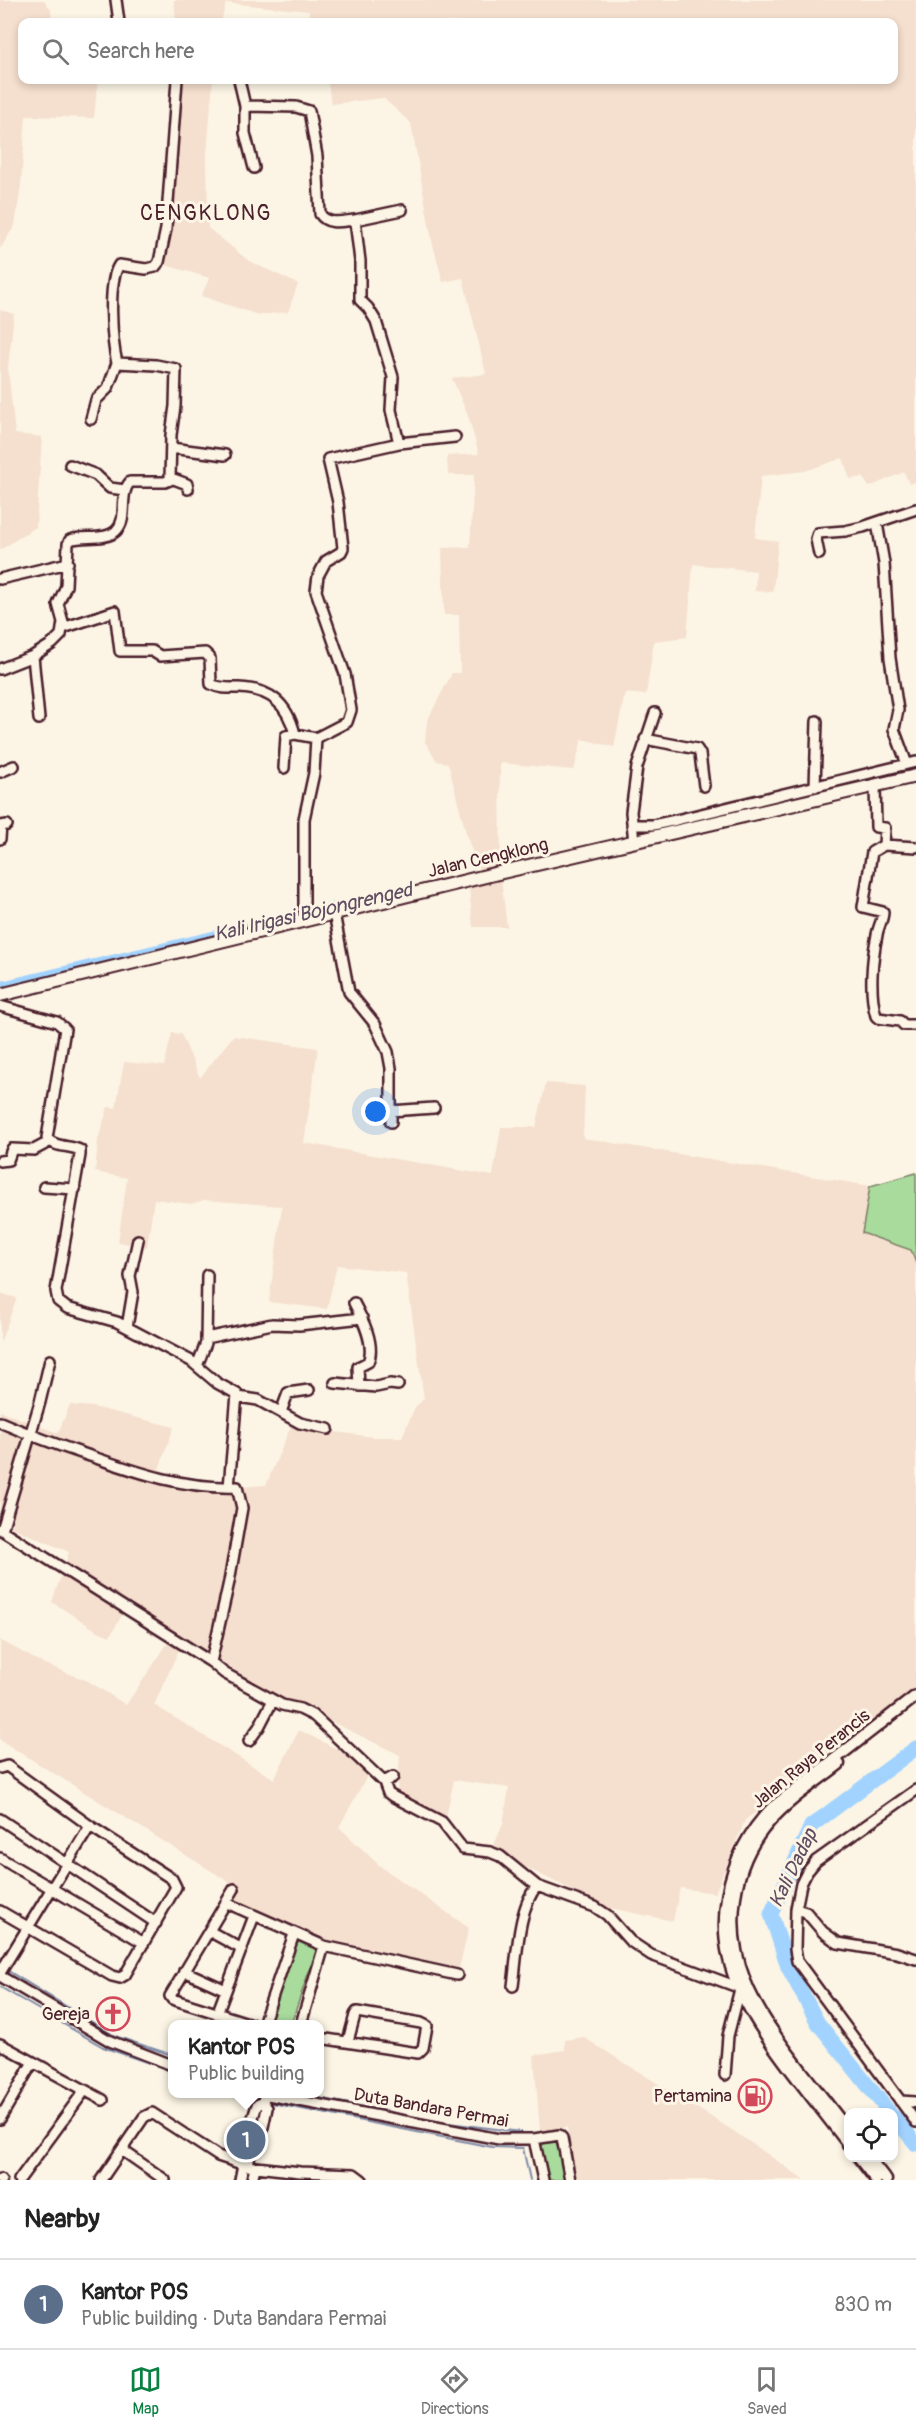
<!DOCTYPE html>
<meta charset="utf-8">
<style>
:root{--surface:#fff;--page:#f6f6f6;--text:#222;--muted:#767676;--line:#e0e0e0;--accent:#0b8043}
body{margin:0;font-family:Pangolin,sans-serif;background:var(--page);color:var(--text)}
.controls{position:absolute;right:18px;bottom:18px;display:grid;overflow:hidden;border-radius:12px;box-shadow:0 3px 9px #0003}
.controls button{width:54px;height:54px;display:grid;place-items:center;padding:0;border:0;border-bottom:2px solid var(--line);background:var(--surface);color:var(--text);font:30px sans-serif}
.you{position:absolute;left:376px;top:1112px;width:21px;height:21px;margin:-15px;border:4px solid #fff;border-radius:50%;background:#1a73e8;box-shadow:0 0 0 9px #1a73e833}
.badge{display:grid;place-items:center;width:39px;height:39px;border-radius:50%;background:var(--accent);color:#fff;font-size:20px;font-weight:700}
.pin{position:absolute;translate:-50% -50%;border:3px solid #fff;box-shadow:0 2px 6px #0006}
.popup{position:absolute;left:168px;top:2020px;width:156px;height:78px;box-sizing:border-box;display:grid;place-content:center;border-radius:12px;background:var(--surface);filter:drop-shadow(0 2px 4px #0005);font-size:20px;white-space:nowrap;color:var(--muted)}
.popup b{font-size:22px;color:var(--text)}
.popup::after{content:'';position:absolute;left:50%;top:100%;margin-left:-12px;border:12px solid transparent;border-top-color:var(--surface)}
.list{margin:0;padding:0;list-style:none}
h2{display:flex;justify-content:space-between;align-items:center;height:78px;margin:0;padding:0 24px;font-size:26px}
h2 small{font-size:20px;font-weight:400;color:var(--muted)}
.list li{display:grid;grid-template-columns:39px 1fr auto;gap:18px;align-items:center;box-sizing:border-box;height:90px;padding:0 24px;border-top:2px solid var(--line)}
.list b{display:block;font-size:22px;white-space:nowrap}
.list p{margin:0;font-size:20px;white-space:nowrap;color:var(--muted)}
.list em{font-size:20px;font-style:normal;color:var(--muted)}
.icon{flex:none;width:33px;height:33px;fill:none;stroke:currentColor;stroke-width:2;stroke-linecap:round;stroke-linejoin:round}
.map{position:relative;flex:none;width:916px;height:2180px;overflow:hidden}
.search{position:absolute;background:var(--surface);box-shadow:0 3px 9px #0003;left:18px;right:18px;top:18px;height:66px;display:flex;align-items:center;gap:15px;box-sizing:border-box;padding:0 21px;border-radius:12px;color:var(--muted);font-size:22px}
.sheet{height:168px;background:var(--surface)}
nav{display:flex;justify-content:space-around;align-items:center;box-sizing:border-box;height:84px;border-top:2px solid var(--line);background:var(--surface);font-size:16px;color:var(--muted)}
nav a{display:grid;justify-items:center;gap:3px}
nav .on{color:var(--accent)}
.map>svg:first-child{display:block}
.built{fill:#f5dfce}
.green{fill:#a9db9d;stroke:#7a7d64;stroke-width:1.5}
.lines{fill:none;stroke-linecap:round;stroke-linejoin:round}
.stream{stroke:#7f8baa;stroke-width:2}
.canal{stroke:#a2d3ff;stroke-width:9}
.river{stroke:#a2d3ff;stroke-width:15}
.minor-casing{stroke:#4a1f2b;stroke-width:14}
.tertiary-casing{stroke:#4a1f2b;stroke-width:15}
.secondary-casing{stroke:#4a1f2b;stroke-width:16}
.minor{stroke:#fcf5e5;stroke-width:9}
.tertiary{stroke:#fcf5e5;stroke-width:10}
.secondary{stroke:#fcf5e5;stroke-width:12}
.labels{text-anchor:middle;dominant-baseline:central;stroke-width:6;stroke-linejoin:round;paint-order:stroke}
.street-label{font-size:18px;fill:#4a1f2b;stroke:#fcf5e5}
.poi-label{font-size:18px;fill:#4a1f2b;stroke:#fcf5e5;text-anchor:end}
.water-label{font-size:20px;font-style:italic;fill:#604c60;stroke:#fcf5e5}
.quarter-label{font-size:21px;letter-spacing:1.5px;fill:#4a1f2b;stroke:#fcf5e5}
</style>
<div class="map">
<svg width="916" height="2180" viewBox="0 0 916 2180">
<rect width="100%" height="100%" fill="#fcf5e5"/>
<filter id="ink" filterUnits="userSpaceOnUse"><feTurbulence type="fractalNoise" baseFrequency=".0167" numOctaves="2"/><feDisplacementMap in="SourceGraphic" scale="12" xChannelSelector="R" yChannelSelector="G"/><feConvolveMatrix kernelMatrix="1 2 1 2 8 2 1 2 1" color-interpolation-filters="sRGB"/></filter>
<g filter="url(#ink)">
<path class="built" d="M0,0H44L51,10L52,22H22V80H98L94,118L26,116L21,185L15,225L0,249Z
M174,0H916V481L909,484L904,472L869,487L863,477L850,479L843,458L805,471L761,476L755,538L778,541L773,592L755,591L756,571L693,564L687,637L654,641L646,695L625,693L614,747L582,739L574,770L500,763L501,878L507,927H473L469,888L483,881L467,837L448,763L437,761L425,742L427,721L452,673H460L459,615H444L442,548L470,547L474,475H448L447,456L479,454L468,416L452,378L486,374L463,278L443,282L432,241L411,123L383,98L331,104L328,83L318,82L317,80H894V22H309V11L226,3L221,22H176Z
M177,80H213L207,154L208,228L249,261L298,284L288,312L258,315L201,296L210,278L155,262L166,204Z
M0,310L14,314L8,368L15,434L42,437L36,527L0,550Z
M172,1033L181,1034L200,1078L233,1036L318,1048L304,1143L493,1176L501,1127H536L546,1083L585,1086L583,1138L870,1186L862,1233L911,1250L916,1263V1693L745,1820L715,1893L680,1888L673,1921L605,1907L492,1850L503,1824L509,1788L454,1780L446,1817L397,1794L400,1755L262,1688L127,1601L125,1610L110,1636L96,1630L52,1602L69,1552L0,1522V1411L58,1433L70,1405L93,1407L174,1427L159,1469L180,1480L229,1488L266,1485L291,1426L373,1437H402L415,1407L424,1399L406,1273L337,1265L327,1309L269,1302L282,1206L204,1200L191,1204L154,1199L147,1247L118,1242L127,1178L95,1172L98,1140L108,1107L116,1108L124,1062L164,1066Z
M0,1293L17,1298L0,1343Z
M172,1637L182,1643L154,1705L274,1779L299,1730L372,1767L339,1827L380,1866L469,1928L459,1968L325,1939L235,1899L239,1888L0,1740V1640L42,1663L88,1681L126,1705Z
M583,2037L732,2130L805,2180H576L567,2127L540,2132L534,2055L565,2050V2040Z"/>
<path class="green" d="M916,1173V1263L911,1250L862,1233L870,1186Z
M296,1939L317,1948L291,2024H268Z
M552,2139L558,2143L566,2180H549L541,2147L545,2141Z"/>
<g class="lines">
<path class="stream" d="M5,1969L115,2036L172,2055
M0,1987L103,2047L172,2071
M237,2094L258,2100
M299,2094L440,2122L521,2132V2136
M267,2102L492,2147L523,2148L530,2180"/>
<path class="canal" d="M695,821L770,804
M0,986L333,907"/>
<path class="river" d="M889,2112L818,2023L788,1967L771,1914L811,1826L916,1748
M894,2117L916,2144"/>
<g class="minor-casing">
<path id="minor" d="M116,0L119,22
M239,80L245,106V133L254,168
M245,106L296,107L309,111L317,156L320,214C328,226 343,221 355,220L360,261V300L368,308L376,321L393,377L391,410L399,443
M355,220L402,210
M91,419L96,400L108,388L117,363
M171,448L225,455
M70,465L96,475L110,488L125,490
M171,478L187,484L188,489
M877,523L884,563L890,658L898,710L894,729L907,764
M819,554L816,539L818,533L845,531L863,527L916,509
M0,579L68,563
M63,628L115,611L120,651H152L160,656L205,653L210,658L211,684C220,689 230,688 239,688C270,689 287,703 295,734
M33,656L39,719
M0,669L33,656L52,644L61,635L63,622L58,604L66,586L68,544L70,540C83,535 105,541 116,531C129,519 118,495 130,482H165L170,480L171,435L175,406L176,369L156,365L117,363C112,342 107,283 119,265L146,269L155,267L159,262L166,229L177,80
M645,739L697,749L700,754L704,786
M284,768L286,736L295,734L316,738L347,722L351,710L345,674L316,591L318,576L326,561L341,552L343,548L338,502L328,459L399,443L455,437
M0,772L14,766
M875,786L876,827L885,828L884,845L872,852L863,907L883,912C883,920 878,927 877,935C872,959 869,992 876,1016L878,1018L900,1021L904,1025H916
M815,787L817,721
M632,825H653L676,820L916,762
M0,839L1,826L7,825
M634,842L631,812L637,767L655,713
M884,845L916,847
M334,913L349,992L375,1024L388,1052L391,1068V1122
M304,921V819L314,773L316,738
M0,1006L57,1022L65,1029L47,1138C55,1148 69,1145 80,1150V1155L56,1291L58,1301L67,1308L117,1322L191,1361L217,1383L237,1394L229,1487
M390,1111L434,1108
M0,1161L8,1160L12,1149L34,1150L49,1142
M44,1187L75,1189
M354,1303C362,1318 376,1345 368,1362L358,1367L359,1386
M127,1327L133,1292L130,1276L138,1240
M206,1338L272,1324L299,1325L362,1318
M197,1366L206,1343L207,1275
M335,1383L376,1387L390,1384L398,1385
M238,1397L258,1400L300,1423L328,1429
M281,1412L288,1393L309,1390
M0,1422C30,1435 60,1446 90,1456C139,1473 185,1489 237,1487L242,1508L229,1582L211,1662L224,1673L282,1705L300,1709L314,1716L384,1782L393,1777
M0,1529L211,1662
M2,1530L40,1402L50,1360
M249,1741L259,1727L273,1700
M0,1768L7,1766L90,1826L172,1879L176,1887L125,1975L120,1978L112,1976L0,1911
M384,1782L388,1793L392,1796L442,1822L463,1849L490,1852L500,1856L537,1886L595,1907L607,1915L630,1941L651,1955L743,1989
M916,1790L816,1861L807,1872L801,1884L796,1909L795,1949L797,1961L916,2122
M0,1819L156,1923
M0,1858L144,1943
M234,1889L170,1996L172,1999L251,2024
M227,1903L324,1946L457,1975
M796,1909L806,1912L823,1932L838,1943L897,1953L916,1959
M209,1931L242,1949
M184,1971L226,1990
M0,1973L90,1826
M0,1976L110,2041L172,2065
M513,1986C517,1957 518,1907 537,1886
M217,2014L254,1916
M263,2024L294,1934
M301,2024L324,1946
M320,2038L418,2053L423,2048L427,2026L421,2023L357,2012L355,2015L348,2041
M0,2044L103,2100
M725,2075L728,2036L740,1989
M263,2094L499,2139H534L559,2135L562,2138L570,2180
M900,2101L916,2102
M0,2119L33,2062
M254,2132L263,2127L267,2108L263,2102L264,2096
M534,2139L543,2180
M122,2150L165,2180
M248,2166L300,2172L354,2174L362,2180
M0,2179L1,2180
M19,2180L82,2094V2090
M101,2180L144,2117L152,2113L218,2156L248,2166L254,2132L251,2124L257,2105L263,2102
M240,2180L243,2165
M252,2180L255,2168"/>
</g>
<g class="tertiary-casing">
<path id="tertiary" d="M839,1764C816,1782 789,1799 769,1822C731,1865 724,1928 745,1981C764,2030 816,2087 848,2131
M848,2144C814,2098 764,2042 740,1990C711,1929 725,1856 772,1808L916,1696
M859,2158L876,2180
M869,2158L886,2180"/>
</g>
<g class="secondary-casing">
<path id="secondary" d="M0,995L494,874L916,776"/>
</g>
<use href="#minor" class="minor"/>
<use href="#tertiary" class="tertiary"/>
<use href="#secondary" class="secondary"/>
</g>
</g>
<defs>
<g id="church-ring" transform="scale(1.725)"><circle r="9.5" fill="#fcf5e5" stroke="#d1495b" stroke-width="1.5"/><path d="M-1.2-6h2.4v3.5h3.3v2.4h-3.3V6h-2.4V-.1h-3.3v-2.4h3.3Z" fill="#d1495b"/></g>
<g id="fuel-ring" transform="scale(1.725)"><circle r="9.5" fill="#fcf5e5" stroke="#d1495b" stroke-width="1.5"/><path d="M-5.5-6h7V0h2V4h1.3V-2.5L3-4.5l.8-.8L6-3V5H2.5V1h-1V6h-7ZM-4.2-4.7v3.2H.2V-4.7Z" fill="#d1495b"/></g>
</defs>
<g fill-rule="evenodd">
<use href="#church-ring" x="113" y="2014"/>
<use href="#fuel-ring" x="755" y="2096"/>
</g>
<g class="labels">
<g class="street-label">
<text transform="translate(488 858) rotate(-13)">Jalan Cengklong</text>
<text transform="translate(811 1759) rotate(-39)">Jalan Raya Perancis</text>
<text transform="translate(431 2108) rotate(10)">Duta Bandara Permai</text>
</g>
<g class="poi-label">
<text x="90" y="2014">Gereja</text>
<text x="732" y="2096">Pertamina</text>
</g>
<g class="water-label">
<text transform="translate(313 912) rotate(-13)">Kali Irigasi Bojongrenged</text>
<text transform="translate(793 1868) rotate(-64)">Kali Dadap</text>
</g>
<g class="quarter-label">
<text x="206" y="213">CENGKLONG</text>
</g>
</g>
</svg>
<div class="controls">
<button><svg class="icon" aria-label="locate" viewBox="0 0 24 24"><circle cx="12" cy="12" r="6"/><path d="M12 2v4M12 18v4M2 12h4M18 12h4"/></svg></button>
</div>
<div class="you"></div>
<div class="pin badge" style="left:246px;top:2140px;background:#5c6f8a">1</div>
<div class="popup"><b>Kantor POS</b>Public building</div>
<div class="search"><svg class="icon" aria-label="search" viewBox="0 0 24 24"><circle cx="10" cy="10" r="6"/><path d="M15 15l6 6"/></svg>Search here</div>
</div>
<section class="sheet">
<h2>Nearby<small></small></h2>
<ul class="list">
<li><span class="badge" style="background:#5c6f8a">1</span><div><b>Kantor POS</b><p>Public building · Duta Bandara Permai</p></div><em>830 m</em></li>
</ul>
</section>
<nav>
<a class="on"><svg class="icon" aria-label="map" viewBox="0 0 24 24"><path d="M3 6l6-2 6 2 6-2v14l-6 2-6-2-6 2zM9 4v14M15 6v14"/></svg>Map</a>
<a><svg class="icon" aria-label="directions" viewBox="0 0 24 24"><path d="M12 3l9 9-9 9-9-9zM9 14v-3h6M13 9l2 2-2 2"/></svg>Directions</a>
<a><svg class="icon" aria-label="saved" viewBox="0 0 24 24"><path d="M7 4h10v16l-5-4-5 4z"/></svg>Saved</a>
</nav>
